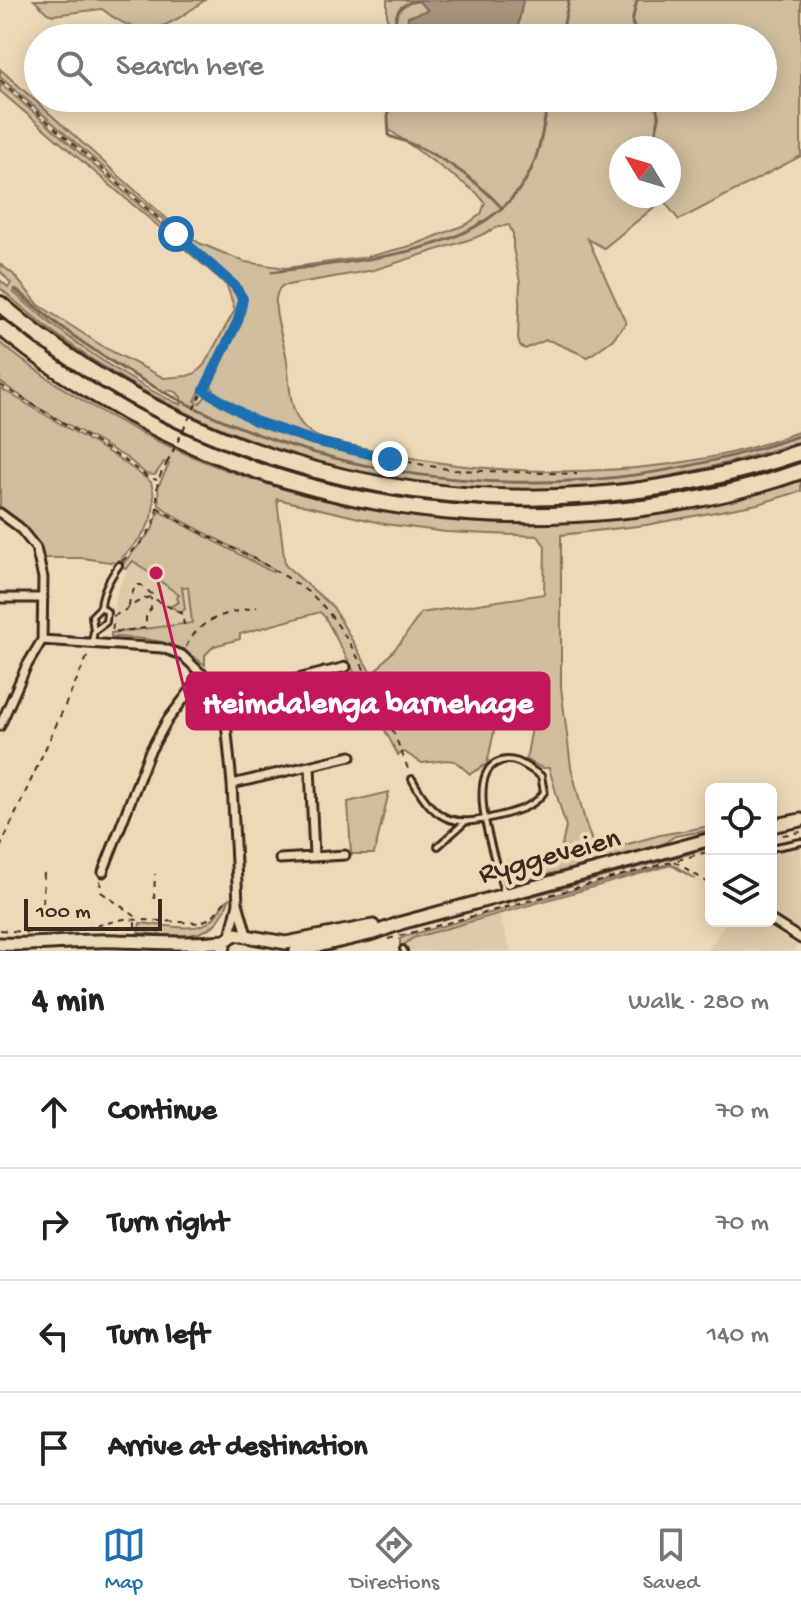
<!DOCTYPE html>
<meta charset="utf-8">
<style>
:root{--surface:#fff;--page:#f2f2f2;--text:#222;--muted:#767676;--line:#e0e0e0;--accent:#1f6fb2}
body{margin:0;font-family:"Gochi Hand",sans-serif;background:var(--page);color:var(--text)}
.controls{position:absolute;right:24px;bottom:24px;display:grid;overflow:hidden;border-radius:12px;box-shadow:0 4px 20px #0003}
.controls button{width:72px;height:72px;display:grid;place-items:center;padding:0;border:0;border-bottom:2px solid var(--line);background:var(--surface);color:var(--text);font:40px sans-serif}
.compass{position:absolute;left:609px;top:136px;width:72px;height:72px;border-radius:50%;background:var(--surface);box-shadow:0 4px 20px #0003;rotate:308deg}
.scale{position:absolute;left:24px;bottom:20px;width:138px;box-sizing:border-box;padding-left:8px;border:4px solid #3b2a1e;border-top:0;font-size:22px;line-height:28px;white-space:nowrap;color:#3b2a1e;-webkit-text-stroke:6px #edd9b7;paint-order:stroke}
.stop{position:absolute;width:24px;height:24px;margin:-18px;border:6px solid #1f6fb2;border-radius:50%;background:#fff}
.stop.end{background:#1f6fb2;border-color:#fff;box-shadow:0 2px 8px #0008}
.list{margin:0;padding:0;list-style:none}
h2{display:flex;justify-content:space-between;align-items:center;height:104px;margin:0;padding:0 32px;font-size:34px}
h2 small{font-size:26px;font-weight:400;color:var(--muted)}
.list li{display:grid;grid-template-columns:52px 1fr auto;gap:24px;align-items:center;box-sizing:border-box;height:112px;padding:0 32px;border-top:2px solid var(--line)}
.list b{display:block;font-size:30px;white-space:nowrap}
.list em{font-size:26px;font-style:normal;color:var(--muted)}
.icon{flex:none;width:44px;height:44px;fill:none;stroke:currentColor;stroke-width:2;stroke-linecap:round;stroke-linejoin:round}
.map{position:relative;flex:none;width:801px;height:951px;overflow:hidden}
.search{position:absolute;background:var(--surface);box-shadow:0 4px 20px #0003;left:24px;right:24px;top:24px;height:88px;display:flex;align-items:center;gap:20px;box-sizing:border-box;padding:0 28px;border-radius:44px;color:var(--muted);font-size:30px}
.sheet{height:552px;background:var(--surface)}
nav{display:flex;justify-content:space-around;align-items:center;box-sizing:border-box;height:112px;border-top:2px solid var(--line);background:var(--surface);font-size:22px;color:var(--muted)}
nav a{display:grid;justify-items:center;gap:4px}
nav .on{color:var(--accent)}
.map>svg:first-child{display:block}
.built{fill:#decaaa}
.green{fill:#d0bd9e;stroke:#86745e;stroke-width:2;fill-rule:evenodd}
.water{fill:#a7937b;stroke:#7c6956;stroke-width:2}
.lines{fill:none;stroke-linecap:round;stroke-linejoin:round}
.stream{stroke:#7c6956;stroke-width:3}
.lane-casing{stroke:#3b2a1e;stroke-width:10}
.street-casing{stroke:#3b2a1e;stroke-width:13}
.primary-casing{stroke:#3b2a1e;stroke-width:17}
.highway-casing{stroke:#3b2a1e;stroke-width:20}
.path{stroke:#3b2a1e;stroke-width:2;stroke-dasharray:6 6;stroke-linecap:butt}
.lane{stroke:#edd9b7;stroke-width:4}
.street{stroke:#edd9b7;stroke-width:7}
.primary{stroke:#edd9b7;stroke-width:11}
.highway{stroke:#edd9b7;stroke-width:14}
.path-bridge{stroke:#3b2a1e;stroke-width:2;stroke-dasharray:6 6;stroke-linecap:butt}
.route{stroke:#1f6fb2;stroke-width:10}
.labels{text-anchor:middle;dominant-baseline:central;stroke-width:8;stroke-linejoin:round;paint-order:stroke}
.street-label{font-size:30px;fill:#3b2a1e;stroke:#edd9b7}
.leader{fill:none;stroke:#c2185b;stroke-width:3}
.callout-dot{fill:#c2185b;stroke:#edd9b7;stroke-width:3}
.callout{fill:#c2185b;stroke:#c2185b;stroke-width:3}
.callout-label{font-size:32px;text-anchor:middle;font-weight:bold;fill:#fff}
</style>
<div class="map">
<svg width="801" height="951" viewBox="0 0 801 951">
<rect width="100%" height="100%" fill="#edd9b7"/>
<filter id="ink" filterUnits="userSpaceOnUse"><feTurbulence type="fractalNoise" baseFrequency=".0125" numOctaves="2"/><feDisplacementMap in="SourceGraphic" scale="16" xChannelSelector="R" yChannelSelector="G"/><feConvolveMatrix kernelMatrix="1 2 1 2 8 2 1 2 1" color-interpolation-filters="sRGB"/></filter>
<g filter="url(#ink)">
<path class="built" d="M159,511L178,523L193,623L111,633L117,591L127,571L121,566L152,530Z
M801,839V926L799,932L771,915V846Z
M499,914L511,951H406V941L412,938Z
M727,921H760L798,946L795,951H707Z"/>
<path class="green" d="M34,0H205C165,29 145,43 102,9L53,15L47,13Z
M387,0H801V156L679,220L663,200L604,248L588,239L626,323L612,340L588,357L551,341L546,340L525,349L520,346L518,339L520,282L513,248V234L509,225L498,227L477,237L374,270L282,286C266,299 285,342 287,361C290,385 288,418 311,433C326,443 352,445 369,449C500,481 675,481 801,431V441C749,458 696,472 642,481C413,516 172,444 0,288V280L8,287L11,283L0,271V264L13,274L39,305L107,349L164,378L187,376L196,373L204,365L235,310L227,286L220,279L0,91V83L225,280L238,295L239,310L195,401L200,403L206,396L215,400L218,396L211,386L239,325L246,297L237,284L0,77V69L176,227L199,243L245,262L286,268L367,257L414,245L467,224L481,214L485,203L477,193L388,129V98H763V38H387ZM621,148H669V196H621ZM17,289L72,336L164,393L168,390L176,392L181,397V405C124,380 60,333 13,292Z
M0,313L73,368L150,413L233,450L324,480L322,484C293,475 262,467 233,456C149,425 71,375 0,320Z
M0,343C225,521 530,570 801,480V491L758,504L646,525L561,535V687L571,767L585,821L596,853L660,835L711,826V830L675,836L663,844L509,885L503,865L510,861L520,866L560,854L566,827L549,768H542L526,760L532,728V707L519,693L495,695L487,705L489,716L496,722L487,764L470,774L455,761L446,760L422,763L404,752L398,755L325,617L320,612L240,634V639L214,646L205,655V665C173,640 151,638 111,637V633L192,623L188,587H182L185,609L180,613L171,606L179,602L177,598L179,595L133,561L126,569L121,566L152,530L159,511L272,572L275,570L179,519L159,505L158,487L169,464L164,462L155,475L146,474L127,458L37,407L0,382ZM277,499L385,524L446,532L538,536L545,546L544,594L421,613L401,642L372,675L333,607L285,565Z
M0,388L118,458L151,482C162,517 141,541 116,563L83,558H47L43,561L30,533L0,509Z
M801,459V464C689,502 552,521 434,505C410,502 386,497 362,493L364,488C512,515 658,507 801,459Z
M389,792L374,854H351L348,802Z
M711,845V848L507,903L510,900Z
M671,863L695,879L671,865L413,938L400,948V939L403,937Z
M230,898C226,906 224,914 218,921C199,943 164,934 138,933L140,923C160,924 192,933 209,922C219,916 220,904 230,898Z"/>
<path class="water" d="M417,0H523L516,38H406L408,17L428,10Z"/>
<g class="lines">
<path class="stream" d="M637,0L632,22L637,38
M394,38C395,18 394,4 417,1
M561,38L569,0
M387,98L389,136C432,149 472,175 502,208
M652,148L659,118L654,98
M272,272C355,259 489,258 531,170C541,148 544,121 549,98
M14,289C234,480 527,531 801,435"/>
<g class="lane-casing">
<path id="lane" d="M94,631L92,616L101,607
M92,642L94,631L106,622L107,612L101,607C102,591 110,578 119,565
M412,779C438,827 457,827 506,814C520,810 536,805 544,792L541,776C527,767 513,754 496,763C464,779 498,866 504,893
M438,846L464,823
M771,848L801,842
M403,949L404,951"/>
</g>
<g class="street-casing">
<path id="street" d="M0,513L19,527L36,548L43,578L42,640L26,667L0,726
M0,598H43
M42,640L162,648L182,655L213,685L225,712L232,784L238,903L247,935
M324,672L330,690
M220,698L346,667
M310,766L314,856
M232,784L351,756
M280,859L345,855
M103,872L149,753L167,721L203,674
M771,920L801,939
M230,936L238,903"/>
</g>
<g class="primary-casing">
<path id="primary" d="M771,826L801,820
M0,944C40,946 79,939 119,941C155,942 189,945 225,941
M223,951L225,941L235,934L286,943L373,926
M296,951L374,933L401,923L711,839"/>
</g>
<g class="highway-casing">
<path id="highway" d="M0,304C223,494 525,546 801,452
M0,327C166,461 362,525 575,514C652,510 729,497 801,471"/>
</g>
<path class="path" d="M0,80L231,282C245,295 243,305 238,321L197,402
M0,385L123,459L147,477L157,480
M205,390L255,421L314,441L390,459L454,470L577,474
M157,507C205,539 262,557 308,592C350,624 391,724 410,774
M122,561C138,546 156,530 157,507C158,483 154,485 167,463
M129,606L130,598L136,585H141L155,597
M113,616C128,611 135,600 151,597L182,614L184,625
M113,624L112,632L146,628V614L151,609V598
M186,647C200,617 227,613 257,607
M771,837L801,832
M0,848L89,653
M674,861L707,882
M100,880L101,892L135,916V931
M154,899L155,874
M43,903L44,870
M0,930L35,933
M73,931L124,919L200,923L212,917L229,897
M388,939L711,851"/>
<use href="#lane" class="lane"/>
<use href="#street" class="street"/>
<use href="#primary" class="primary"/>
<use href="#highway" class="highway"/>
<path class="path-bridge" d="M167,463L197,402"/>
</g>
</g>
<g class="lines" filter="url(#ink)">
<path class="route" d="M176,234L235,286L243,299L238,321L204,390L255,421L314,441L390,459"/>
</g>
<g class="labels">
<g class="street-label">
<text transform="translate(550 858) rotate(-15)">Ryggeveien</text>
</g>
</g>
<path class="leader" d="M156 573L187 701"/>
<circle class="callout-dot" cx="156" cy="573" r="8"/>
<rect class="callout" x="187" y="673" width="362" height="56" rx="8"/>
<g class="callout-label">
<text x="368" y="712">Heimdalenga barnehage</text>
</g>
</svg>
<div class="controls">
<button><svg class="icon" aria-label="locate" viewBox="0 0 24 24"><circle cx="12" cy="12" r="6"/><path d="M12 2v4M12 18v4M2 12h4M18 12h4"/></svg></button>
<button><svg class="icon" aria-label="layers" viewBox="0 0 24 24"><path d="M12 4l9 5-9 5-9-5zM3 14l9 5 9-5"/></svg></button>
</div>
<svg class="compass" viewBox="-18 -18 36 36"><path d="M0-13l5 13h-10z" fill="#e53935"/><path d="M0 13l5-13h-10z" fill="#767676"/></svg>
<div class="scale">100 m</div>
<div class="stop" style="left:176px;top:234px"></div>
<div class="stop end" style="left:390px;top:459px"></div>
<div class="search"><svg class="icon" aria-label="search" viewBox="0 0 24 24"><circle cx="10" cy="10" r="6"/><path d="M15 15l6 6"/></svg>Search here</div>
</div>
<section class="sheet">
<h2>4 min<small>Walk · 280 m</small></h2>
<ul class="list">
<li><svg class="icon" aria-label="ahead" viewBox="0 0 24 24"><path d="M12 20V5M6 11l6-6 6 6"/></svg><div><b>Continue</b></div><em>70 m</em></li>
<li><svg class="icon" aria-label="right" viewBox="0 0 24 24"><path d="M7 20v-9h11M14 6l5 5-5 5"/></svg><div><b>Turn right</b></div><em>70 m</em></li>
<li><svg class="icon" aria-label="left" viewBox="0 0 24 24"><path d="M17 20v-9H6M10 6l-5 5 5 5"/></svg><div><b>Turn left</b></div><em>140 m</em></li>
<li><svg class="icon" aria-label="arrive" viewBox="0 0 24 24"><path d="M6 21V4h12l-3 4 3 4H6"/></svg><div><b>Arrive at destination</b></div></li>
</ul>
</section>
<nav>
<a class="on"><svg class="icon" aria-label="map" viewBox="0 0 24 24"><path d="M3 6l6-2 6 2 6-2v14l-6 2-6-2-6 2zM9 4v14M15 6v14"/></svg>Map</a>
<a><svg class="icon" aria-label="directions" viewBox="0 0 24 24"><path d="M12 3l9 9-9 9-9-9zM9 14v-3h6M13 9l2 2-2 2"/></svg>Directions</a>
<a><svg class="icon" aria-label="saved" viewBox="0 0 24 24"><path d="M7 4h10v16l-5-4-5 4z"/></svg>Saved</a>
</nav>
